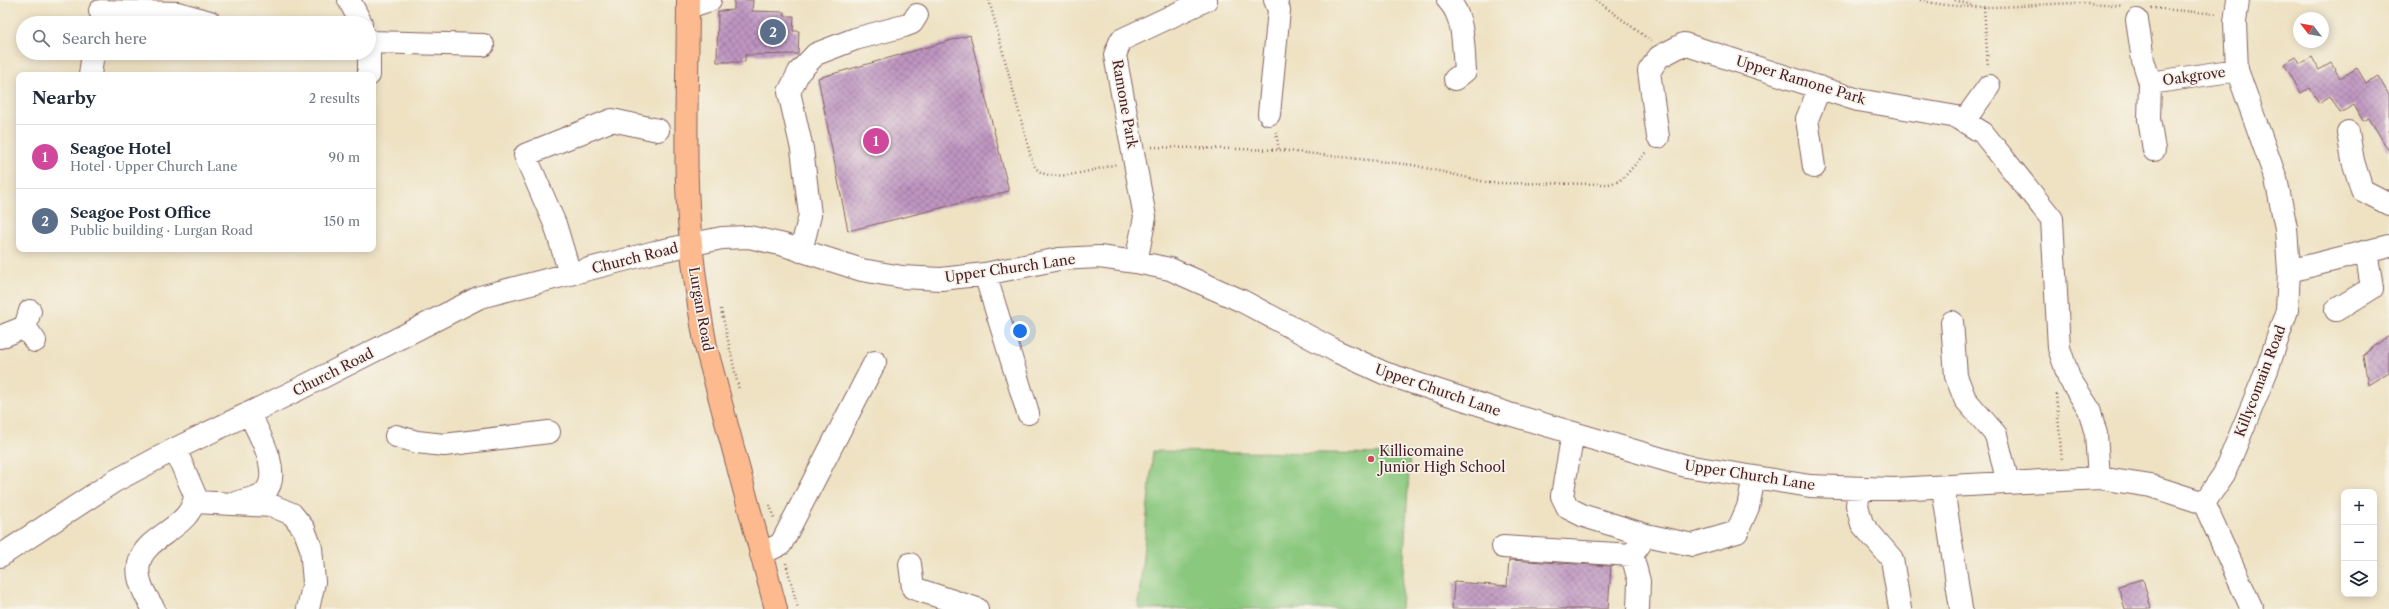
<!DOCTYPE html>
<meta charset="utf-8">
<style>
:root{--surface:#fff;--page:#f2f2f3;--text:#1f2937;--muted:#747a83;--line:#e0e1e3;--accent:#2563eb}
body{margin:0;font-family:"Libre Caslon Text",serif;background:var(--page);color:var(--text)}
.controls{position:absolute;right:12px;bottom:12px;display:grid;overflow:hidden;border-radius:8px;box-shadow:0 2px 10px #0003}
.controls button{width:36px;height:36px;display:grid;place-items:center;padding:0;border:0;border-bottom:1px solid var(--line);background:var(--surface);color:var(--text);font:20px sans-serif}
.compass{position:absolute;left:2293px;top:12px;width:36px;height:36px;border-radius:50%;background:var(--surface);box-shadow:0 2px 10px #0003;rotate:301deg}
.you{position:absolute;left:1020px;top:331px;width:14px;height:14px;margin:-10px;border:3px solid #fff;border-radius:50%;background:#1a73e8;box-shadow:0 0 0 6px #1a73e833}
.badge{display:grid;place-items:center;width:26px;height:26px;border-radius:50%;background:var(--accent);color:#fff;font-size:13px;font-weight:700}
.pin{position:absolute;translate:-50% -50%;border:2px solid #fff;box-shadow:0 1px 4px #0006}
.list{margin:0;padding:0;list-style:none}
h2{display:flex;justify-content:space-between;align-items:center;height:52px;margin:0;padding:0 16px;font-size:17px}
h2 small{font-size:13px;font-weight:400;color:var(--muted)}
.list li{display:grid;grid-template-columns:26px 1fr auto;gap:12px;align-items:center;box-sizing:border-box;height:64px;padding:0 16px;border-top:1px solid var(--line)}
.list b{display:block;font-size:15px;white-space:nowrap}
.list p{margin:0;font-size:13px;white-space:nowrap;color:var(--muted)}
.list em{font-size:13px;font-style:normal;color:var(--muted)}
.icon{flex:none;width:22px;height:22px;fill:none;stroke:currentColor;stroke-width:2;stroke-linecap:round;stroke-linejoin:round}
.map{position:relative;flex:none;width:2389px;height:609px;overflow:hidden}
.search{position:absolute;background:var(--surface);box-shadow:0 2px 10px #0003;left:16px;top:16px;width:360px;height:44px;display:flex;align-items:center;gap:10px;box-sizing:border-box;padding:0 14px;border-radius:22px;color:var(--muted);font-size:15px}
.panel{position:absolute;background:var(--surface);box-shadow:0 2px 10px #0003;left:16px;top:72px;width:360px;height:180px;border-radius:8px}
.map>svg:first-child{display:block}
.green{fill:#8ac87e;stroke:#6a7454}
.building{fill:url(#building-cross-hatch)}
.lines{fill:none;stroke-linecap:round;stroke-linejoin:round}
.minor-casing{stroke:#836360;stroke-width:24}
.major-casing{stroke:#836360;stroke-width:24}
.path{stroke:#836360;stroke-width:2.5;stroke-dasharray:1 3;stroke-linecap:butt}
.minor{stroke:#fff;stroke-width:22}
.major{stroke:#fcba8e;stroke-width:22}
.poi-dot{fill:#d1495b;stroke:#f7f3e8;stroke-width:1.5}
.labels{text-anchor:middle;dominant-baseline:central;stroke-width:3.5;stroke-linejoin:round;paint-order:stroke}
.street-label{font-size:14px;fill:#4a1f2b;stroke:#f7f3e8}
.poi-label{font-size:14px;fill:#4a1f2b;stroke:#f7f3e8;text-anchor:start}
</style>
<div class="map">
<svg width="2389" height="609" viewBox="0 0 2389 609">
<defs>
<pattern id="building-cross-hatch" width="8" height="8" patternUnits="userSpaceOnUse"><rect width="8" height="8" fill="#be95c1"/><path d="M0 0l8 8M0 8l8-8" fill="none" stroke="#9c799d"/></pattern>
</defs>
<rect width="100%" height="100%" fill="#f7f3e8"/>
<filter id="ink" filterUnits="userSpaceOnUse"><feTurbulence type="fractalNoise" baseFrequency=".025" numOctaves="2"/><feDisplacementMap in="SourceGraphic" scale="8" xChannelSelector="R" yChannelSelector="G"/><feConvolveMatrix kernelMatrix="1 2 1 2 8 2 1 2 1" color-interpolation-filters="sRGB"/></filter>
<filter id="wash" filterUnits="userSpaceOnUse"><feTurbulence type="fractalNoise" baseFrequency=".012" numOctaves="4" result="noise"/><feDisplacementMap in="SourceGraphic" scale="16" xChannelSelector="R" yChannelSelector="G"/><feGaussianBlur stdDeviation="0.9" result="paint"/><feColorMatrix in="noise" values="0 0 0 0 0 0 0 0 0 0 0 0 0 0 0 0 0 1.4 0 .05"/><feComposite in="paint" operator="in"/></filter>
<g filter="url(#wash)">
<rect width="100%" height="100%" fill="#eee2c3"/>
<path class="green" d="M1153,451L1410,454L1401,609H1138Z"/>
<g id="blocks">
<path class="building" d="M734,0H753L752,11L784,12L785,16H794L793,31H799L798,54L745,55V62H717L718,11L734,10Z
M970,35L1009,191L848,231L818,78Z
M2296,57L2300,64L2312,57L2319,70L2331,63L2340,78L2357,68L2366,83L2378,76L2389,95V151L2369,118L2363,121L2354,105L2340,113L2330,96L2319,103L2310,88L2301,93L2284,64Z
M2389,335V372L2368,385L2363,355Z
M1509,560L1611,566L1608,609H1452L1454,582L1507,586Z
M2143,579L2151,609H2125L2118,586Z"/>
</g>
</g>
<g filter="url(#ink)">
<use href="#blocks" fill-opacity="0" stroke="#836360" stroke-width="1"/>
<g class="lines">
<g class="minor-casing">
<path id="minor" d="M349,0L361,23
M1448,0C1465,17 1463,49 1465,71L1455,79
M688,7L710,0
M100,11L178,13L210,22
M2137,20L2143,60L2150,83L2149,119L2154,150
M370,42L483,45
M90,75L93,53
M369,75V40
M2150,83L2237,70
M1269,114L1279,10L1275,0
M1964,121L1989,86
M2348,132L2353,161L2362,190L2389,204
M1658,137L1649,71L1659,57L1684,44L1858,100L1957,117L1983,133L2052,219L2059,348L2069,378L2089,409L2096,434L2099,478
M1814,167L1807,119L1820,87
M801,251L810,215L802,149L789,92L799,72L816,54L855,39L904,26L912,23L917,15
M1136,262L1145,217L1115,55L1121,40L1206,0
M2289,271L2389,246
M570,274L555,224L525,155L612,120L658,130
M985,274L1028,413
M2336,310L2372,288L2366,251
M30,311L25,327L35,341
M1952,322L1956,376L1965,399L1996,435L2008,483
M0,337L25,327
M1573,433L1562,496L1568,508L1584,516L1646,535L1693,545L1737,532L1748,507L1754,478
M396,436L417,442L444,445L549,432
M1860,488L1857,505L1862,524L1892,559L1900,609
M1943,488L1961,609
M195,502L273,506L292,514L304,529L311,548L314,582L308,609
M239,502C247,499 259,498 265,492C283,473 258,432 249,413
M2204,503L2224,474L2267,370L2287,310L2289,271L2286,228L2276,179L2237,70L2235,22L2238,0
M2204,503L2252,609
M1503,547L1632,555
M761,554L781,544L875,362
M0,556L113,482L175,449L297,390L480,297L655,252L722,238L749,237L784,245L862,270L902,277L941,279L985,274L1059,259L1099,257L1136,262L1170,269L1242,301L1338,352L1384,373L1509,414L1686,466L1810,486L1894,489L2099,478L2151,486L2204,503
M910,564L913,588L977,609
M154,609C103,535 192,541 195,495L175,449
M1638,609L1639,581L1632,555L1640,544"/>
</g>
<g class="major-casing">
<path id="major" d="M688,0C688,61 685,123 687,185C689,239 696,293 706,347L776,609"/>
</g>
<path class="path" d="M989,0L1029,150C1031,157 1033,166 1038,170C1052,184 1099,168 1117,164
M1596,0L1651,41
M1920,0C1973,14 2030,3 2085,3C2098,3 2111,5 2124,6
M1955,0L1971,5
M1984,7L1988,67
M2151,8L2218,14
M1276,132L1279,150
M1152,147L1279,150L1413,165L1490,183L1609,184L1619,181L1626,175L1646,152
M721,309L739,390
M2056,394L2062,461
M770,505L774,518
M786,563L798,609"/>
<use href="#minor" class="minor"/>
<use href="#major" class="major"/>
</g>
</g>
<circle class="poi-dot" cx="1371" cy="459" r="4"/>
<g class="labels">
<g class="street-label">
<text transform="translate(2194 76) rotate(-8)">Oakgrove</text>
<text transform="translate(1801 80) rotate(17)">Upper Ramone Park</text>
<text transform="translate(1125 104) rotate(80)">Ramone Park</text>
<text transform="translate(635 258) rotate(-14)">Church Road</text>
<text transform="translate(1010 268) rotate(-8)">Upper Church Lane</text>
<text transform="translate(701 309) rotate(80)">Lurgan Road</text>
<text transform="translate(333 372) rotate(-27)">Church Road</text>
<text transform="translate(2260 381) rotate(-69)">Killycomain Road</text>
<text transform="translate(1438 390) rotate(19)">Upper Church Lane</text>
<text transform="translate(1750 475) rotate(9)">Upper Church Lane</text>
</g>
<g class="poi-label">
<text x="1379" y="451">Killicomaine<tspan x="1379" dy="16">Junior High School</tspan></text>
</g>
</g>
</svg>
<div class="controls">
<button>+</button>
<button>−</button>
<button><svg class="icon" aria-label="layers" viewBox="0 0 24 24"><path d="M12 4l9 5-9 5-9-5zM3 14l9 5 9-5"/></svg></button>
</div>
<svg class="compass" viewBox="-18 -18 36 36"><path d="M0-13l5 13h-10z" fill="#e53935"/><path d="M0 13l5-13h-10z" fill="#747a83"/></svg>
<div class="you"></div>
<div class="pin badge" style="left:876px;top:141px;background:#d1479c">1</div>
<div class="pin badge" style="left:773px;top:32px;background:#5c6f8a">2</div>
<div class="search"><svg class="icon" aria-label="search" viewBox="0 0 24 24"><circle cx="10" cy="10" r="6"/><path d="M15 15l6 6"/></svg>Search here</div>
<section class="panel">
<h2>Nearby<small>2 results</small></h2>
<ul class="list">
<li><span class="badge" style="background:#d1479c">1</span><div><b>Seagoe Hotel</b><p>Hotel · Upper Church Lane</p></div><em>90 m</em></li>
<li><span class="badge" style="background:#5c6f8a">2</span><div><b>Seagoe Post Office</b><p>Public building · Lurgan Road</p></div><em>150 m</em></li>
</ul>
</section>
</div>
